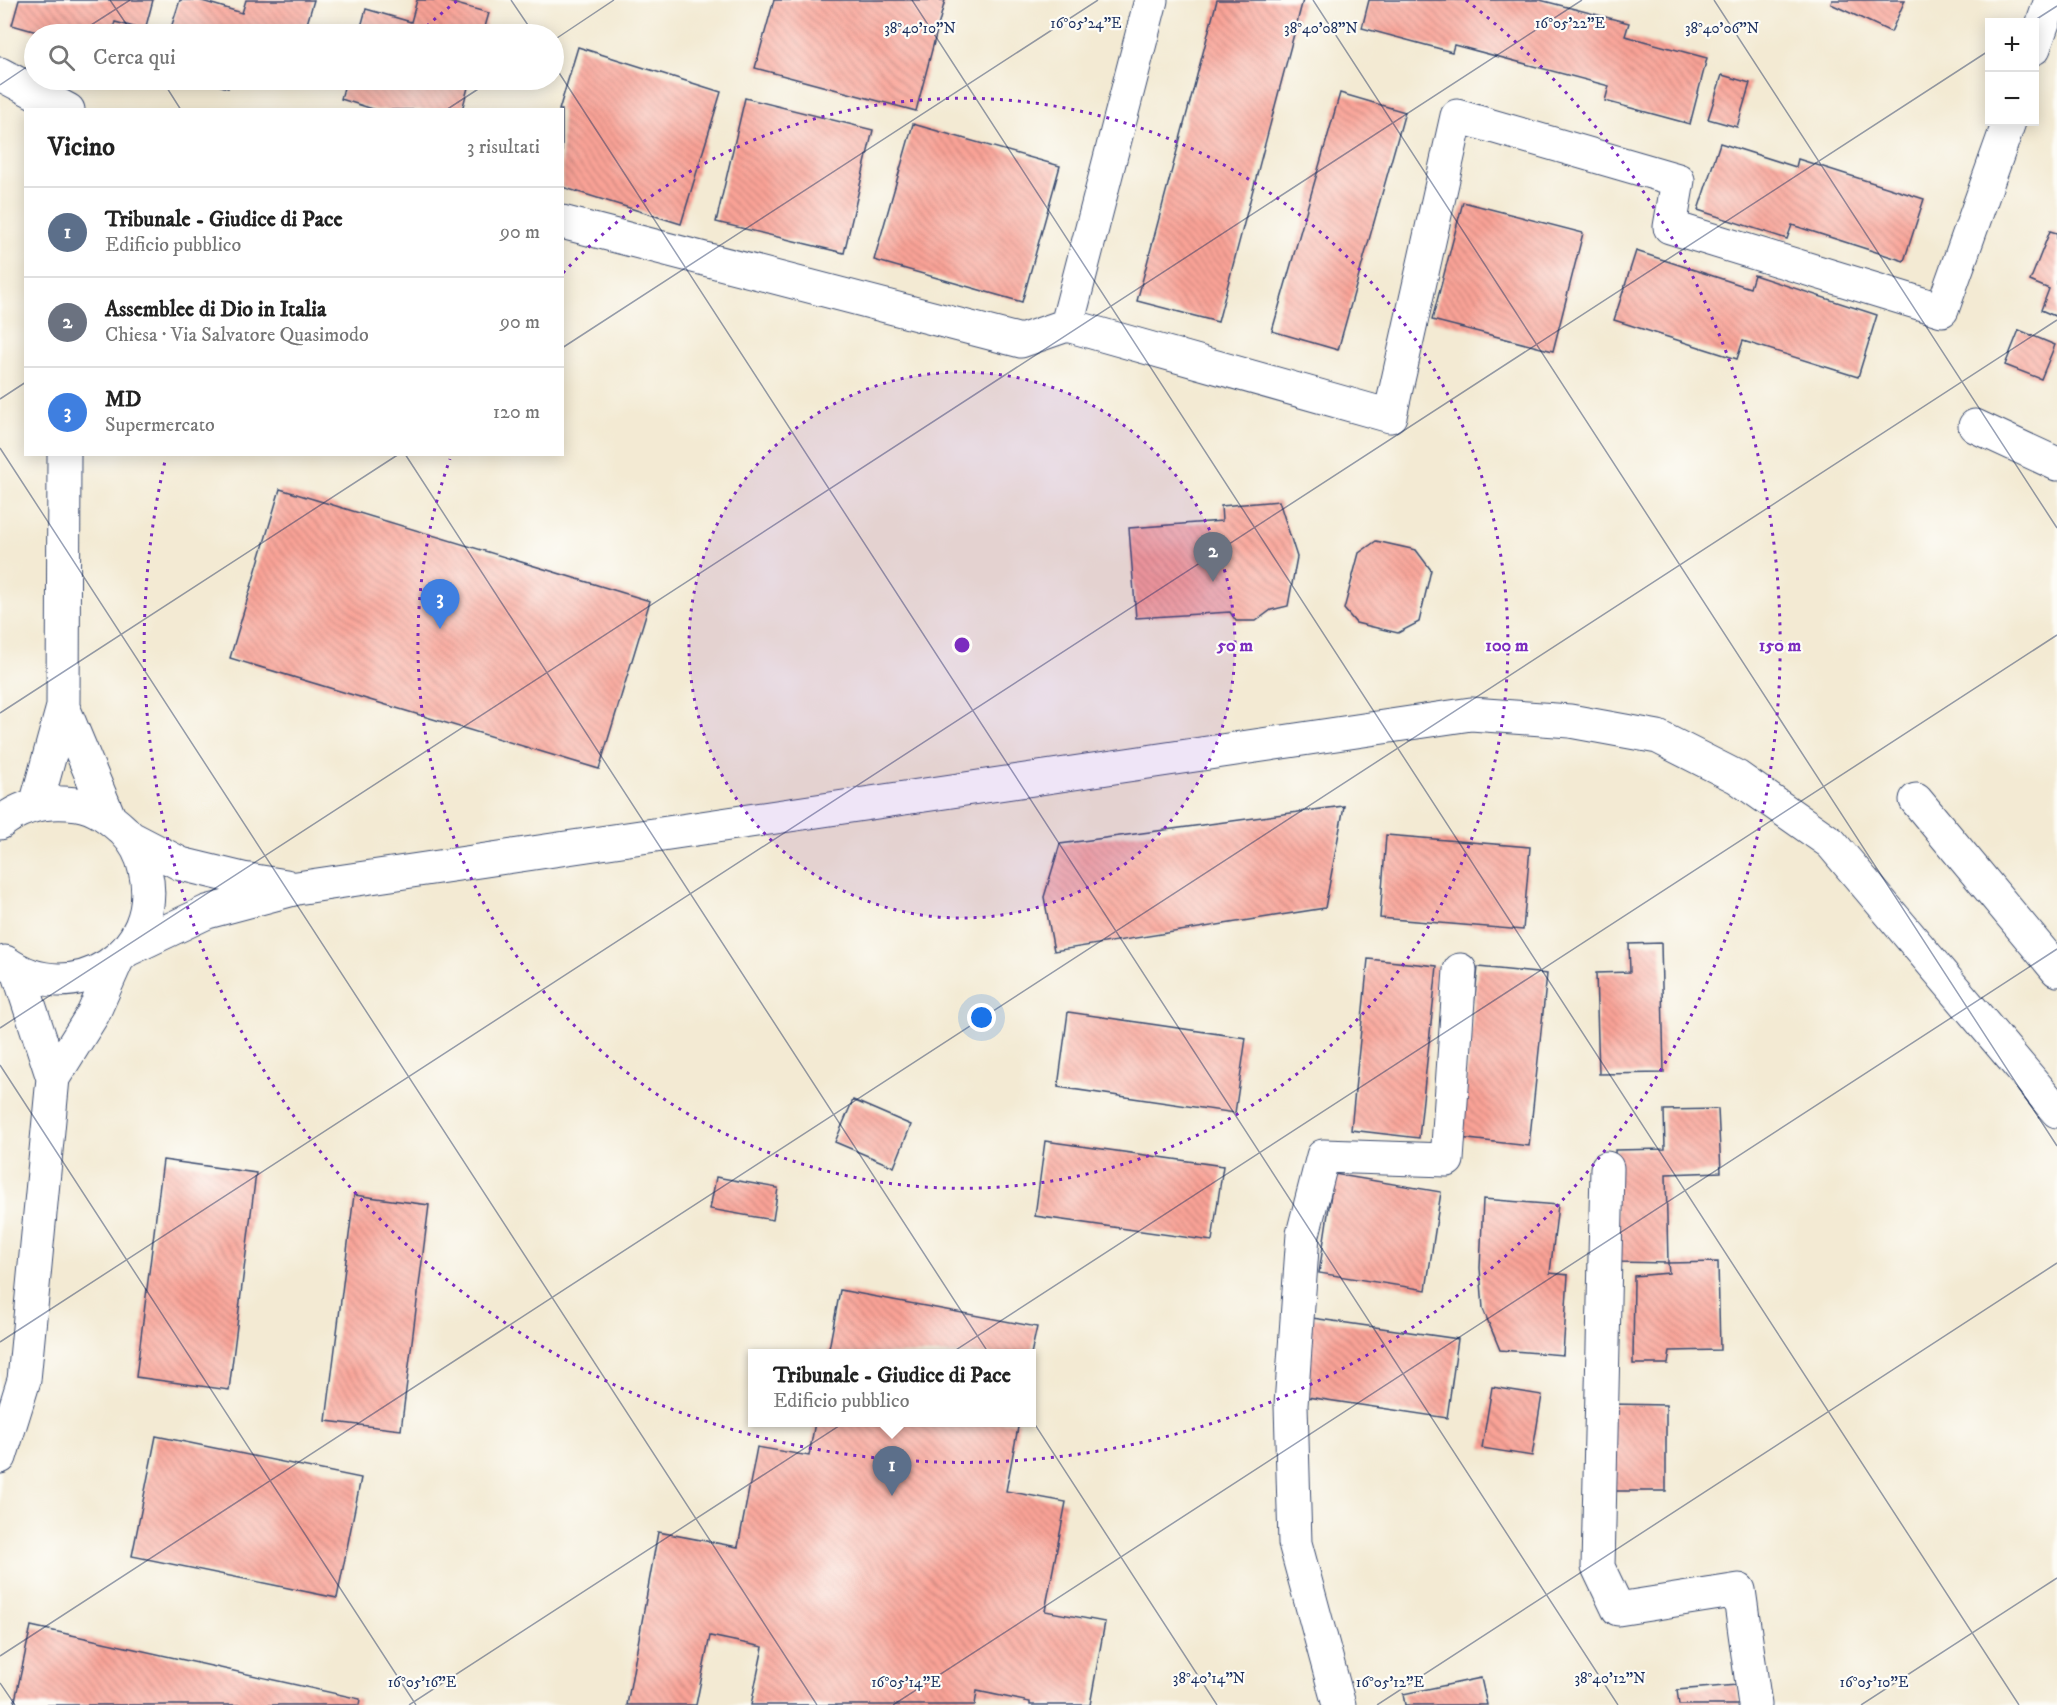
<!DOCTYPE html>
<html lang="it">
<meta charset="utf-8">
<style>
:root{--surface:#fff;--page:#f6f6f6;--text:#222;--muted:#767676;--line:#e0e0e0;--accent:#2563eb}
body{margin:0;font-family:"IM FELL DW Pica",serif;background:var(--page);color:var(--text)}
.controls{position:absolute;right:18px;top:18px;display:grid;overflow:hidden;border-radius:0px;box-shadow:0 3px 15px #0003}
.controls button{width:54px;height:54px;display:grid;place-items:center;padding:0;border:0;border-bottom:2px solid var(--line);background:var(--surface);color:var(--text);font:30px sans-serif}
.you{position:absolute;left:982px;top:1018px;width:21px;height:21px;margin:-15px;border:4px solid #fff;border-radius:50%;background:#1a73e8;box-shadow:0 0 0 9px #1a73e833}
.badge{display:grid;place-items:center;width:39px;height:39px;border-radius:50%;background:var(--accent);color:#fff;font-size:20px;font-weight:700}
.pin{position:absolute;translate:-50% -50px;filter:drop-shadow(0 2px 3px #0008)}
.pin::after{content:'';position:absolute;top:32px;width:21px;height:18px;background:inherit;clip-path:polygon(0 0,100% 0,50% 100%)}
.popup{position:absolute;left:748px;top:1349px;width:288px;height:78px;box-sizing:border-box;display:grid;place-content:center;border-radius:0px;background:var(--surface);filter:drop-shadow(0 2px 4px #0005);font-size:20px;white-space:nowrap;color:var(--muted)}
.popup b{font-size:22px;color:var(--text)}
.popup::after{content:'';position:absolute;left:50%;top:100%;margin-left:-12px;border:12px solid transparent;border-top-color:var(--surface)}
.list{margin:0;padding:0;list-style:none}
h2{display:flex;justify-content:space-between;align-items:center;height:78px;margin:0;padding:0 24px;font-size:26px}
h2 small{font-size:20px;font-weight:400;color:var(--muted)}
.list li{display:grid;grid-template-columns:39px 1fr auto;gap:18px;align-items:center;box-sizing:border-box;height:90px;padding:0 24px;border-top:2px solid var(--line)}
.list b{display:block;font-size:22px;white-space:nowrap}
.list p{margin:0;font-size:20px;white-space:nowrap;color:var(--muted)}
.list em{font-size:20px;font-style:normal;color:var(--muted)}
.icon{flex:none;width:33px;height:33px;fill:none;stroke:currentColor;stroke-width:2;stroke-linecap:round;stroke-linejoin:round}
.map{position:relative;flex:none;width:2057px;height:1705px;overflow:hidden}
.search{position:absolute;background:var(--surface);box-shadow:0 3px 15px #0003;left:24px;top:24px;width:540px;height:66px;display:flex;align-items:center;gap:15px;box-sizing:border-box;padding:0 21px;border-radius:33px;color:var(--muted);font-size:22px}
.panel{position:absolute;background:var(--surface);box-shadow:0 3px 15px #0003;left:24px;top:108px;width:540px;height:348px;border-radius:0px}
.map>svg:first-child{display:block}
.building{fill:url(#building-back-hatch)}
.lines{fill:none;stroke-linecap:round;stroke-linejoin:round}
.minor-casing{stroke:#3b4b70;stroke-width:35}
.minor{stroke:#fff;stroke-width:33}
.ticks{fill:none;stroke:#1b2f5e;stroke-width:1.5;stroke-opacity:0.45}
.ring{fill:none;stroke:#7b2cbf;stroke-width:3;stroke-dasharray:3 6}
.ticks-label{font-size:15px;text-anchor:middle;fill:#1b2f5e;stroke:#fdfcf7;stroke-width:4.5;stroke-linejoin:round;paint-order:stroke}
.centre{fill:#7b2cbf;stroke:#fdfcf7;stroke-width:3}
.ring-label{font-size:18px;text-anchor:middle;font-weight:bold;fill:#7b2cbf;stroke:#fdfcf7;stroke-width:4.5;stroke-linejoin:round;paint-order:stroke}
</style>
<div class="map">
<svg width="2057" height="1705" viewBox="0 0 2057 1705">
<defs>
<pattern id="building-back-hatch" width="6" height="6" patternUnits="userSpaceOnUse" patternTransform="scale(1.5)"><rect width="6" height="6" fill="#faa396"/><path d="M-1 5l2 2M0 0l6 6M5-1l2 2" fill="none" stroke="#ca857e"/></pattern>
</defs>
<rect width="100%" height="100%" fill="#fdfcf7"/>
<filter id="ink" filterUnits="userSpaceOnUse"><feTurbulence type="fractalNoise" baseFrequency=".0167" numOctaves="2"/><feDisplacementMap in="SourceGraphic" scale="12" xChannelSelector="R" yChannelSelector="G"/><feConvolveMatrix kernelMatrix="1 2 1 2 8 2 1 2 1" color-interpolation-filters="sRGB"/></filter>
<filter id="wash" filterUnits="userSpaceOnUse"><feTurbulence type="fractalNoise" baseFrequency=".008" numOctaves="4" result="noise"/><feDisplacementMap in="SourceGraphic" scale="24" xChannelSelector="R" yChannelSelector="G"/><feGaussianBlur stdDeviation="1.35" result="paint"/><feColorMatrix in="noise" values="0 0 0 0 0 0 0 0 0 0 0 0 0 0 0 0 0 1.4 0 .05"/><feComposite in="paint" operator="in"/></filter>
<g filter="url(#wash)">
<rect width="100%" height="100%" fill="#f3ead3"/>
<g id="blocks">
<path class="building" d="M19,0H153L145,30L115,22L111,34L100,31L99,34H44L12,25Z
M180,0H199L242,13L246,0H314L304,34H169Z
M417,0H442L489,13L483,34H359L366,9L411,22Z
M774,0H945L916,111L755,68Z
M1217,0H1303L1218,322L1137,301Z
M1369,0H1540L1629,23L1625,36L1707,58L1690,124L1605,101L1609,86L1454,45L1452,52L1362,28Z
M1832,0H1905L1891,32L1831,4Z
M578,47L721,92L681,224L562,187V110H559Z
M1722,75L1750,83L1737,127L1708,119Z
M202,80H231L228,88Z
M346,80H470L462,110H376L341,99Z
M1340,93L1405,112L1338,350L1272,331Z
M745,98L873,130L844,253L716,222Z
M913,124L1060,166L1022,302L874,260Z
M1720,143L1796,167L1798,159L1924,199L1904,261L1792,225L1787,239L1698,210Z
M1463,202L1583,233L1553,351L1432,320Z
M2050,231L2057,233V317L2041,310L2049,289L2030,281Z
M1636,251L1750,288L1754,275L1877,315L1858,377L1743,341L1737,359L1614,320Z
M2019,330L2055,345L2041,379L2005,365Z
M280,489L650,601L599,769L230,658Z
M1279,501L1297,557L1288,606L1271,610L1256,621H1236L1230,612L1136,618L1129,528L1222,521L1221,506Z
M1376,541L1416,550L1431,570L1419,622L1398,633L1356,623L1344,609L1359,553Z
M1344,806L1325,908L1054,951L1044,897L1060,844Z
M1386,835L1530,847L1523,930L1380,918Z
M1661,943L1664,1073L1599,1074L1596,973L1630,972L1629,944Z
M1368,959L1437,966L1419,1138L1351,1130Z
M1478,967L1547,974L1529,1146L1460,1138Z
M1068,1012L1246,1038L1235,1113L1058,1087Z
M853,1100L911,1125L894,1167L835,1142Z
M1718,1109L1721,1172L1666,1174L1668,1263L1617,1262L1615,1150L1665,1149L1664,1110Z
M1045,1141L1223,1166L1212,1241L1035,1216Z
M163,1160L256,1173L229,1390L136,1377Z
M1334,1174L1441,1192L1426,1290L1319,1273Z
M716,1177L778,1188L773,1220L710,1209Z
M354,1195L429,1205L401,1430L326,1421Z
M1483,1199L1558,1205L1550,1273L1568,1275L1563,1355L1500,1350L1483,1309L1480,1268Z
M1718,1262L1720,1350L1670,1351L1668,1364H1633L1634,1276L1669,1273L1668,1263Z
M840,1290L1037,1327L1031,1354H828Z
M1312,1318L1458,1339L1447,1418L1301,1396Z
M1492,1387L1542,1395L1532,1456L1482,1448Z
M1611,1404L1666,1405V1491H1610Z
M815,1422H1019L1006,1491L1066,1502L1045,1611L1105,1622L1090,1705H1030V1702L977,1691L975,1705H751L763,1647L710,1636L696,1705H627L658,1532L738,1547L757,1447L809,1456Z
M156,1436L361,1478L337,1598L132,1556Z
M31,1626L360,1699L359,1705H14Z
M1481,1678L1487,1705H1405L1403,1694Z
M1737,1685L1739,1705H1679L1677,1690Z"/>
</g>
</g>
<g filter="url(#ink)">
<use href="#blocks" fill-opacity="0" stroke="#3b4b70" stroke-width="1.5"/>
<g class="lines">
<g class="minor-casing">
<path id="minor" d="M2034,48L2051,0
M0,74L68,110
M562,222L1021,341L1067,325L1390,416L1457,116L1678,180L1670,227L1942,310L2009,122
M1067,325L1151,0
M1975,426L2057,464
M63,707L109,817
M1916,800L2057,970
M36,805L63,707L64,454
M0,823C22,805 49,800 77,804C96,807 110,818 124,831C135,842 142,855 145,870C165,953 73,1011 5,962
M131,838L181,864L243,879L286,886
M127,950L207,912L297,888L1471,714L1570,721L1658,737L1737,777L1831,843L2057,1111
M53,1078L93,1014L117,960
M1607,1168L1598,1567L1618,1609L1739,1590L1755,1705
M0,1457L24,1380L53,1078L18,971
M1339,1705L1295,1543L1291,1405L1303,1234L1323,1156L1447,1160L1460,970"/>
</g>
<use href="#minor" class="minor"/>
</g>
</g>
<path class="ticks" d="M110,0L133,34M511,0L534,34M912,0L2019,1705M1313,0L2057,1146M1714,0L2057,528M2032,22L2057,6M77,34L130,0M554,40L614,0M554,65L1618,1705M162,80L181,110M0,85L34,62M446,110L492,80M562,348L1098,0M0,399L26,382M0,448L817,1705M405,454L1217,1705M0,713L399,454M0,1028L1582,0M0,1065L416,1705M0,1342L1990,50M0,1656L2057,320M0,1683L15,1705M409,1705L2057,635M893,1705L2057,949M1377,1705L2057,1263M1861,1705L2057,1578"/>
<circle cx="962" cy="645" r="273" fill="#7b2cbf" fill-opacity=".12"/>
<g class="ring">
<circle cx="962" cy="645" r="273"/>
<path d="M563 273A545 545 0 1 1 450 459"/>
<path d="M420 32A818 818 0 0 1 458 0M1466 0A818 818 0 1 1 165 461"/>
</g>
<g class="ticks-label">
<text x="1086" y="28">16°05'24"E</text>
<text x="1570" y="28">16°05'22"E</text>
<text x="920" y="33">38°40'10"N</text>
<text x="1321" y="33">38°40'08"N</text>
<text x="1722" y="33">38°40'06"N</text>
<text x="1209" y="1683">38°40'14"N</text>
<text x="1610" y="1683">38°40'12"N</text>
<text x="422" y="1687">16°05'16"E</text>
<text x="906" y="1687">16°05'14"E</text>
<text x="1390" y="1687">16°05'12"E</text>
<text x="1874" y="1687">16°05'10"E</text>
</g>
<circle cx="962" cy="645" r="9" class="centre"/>
<g class="ring-label">
<text x="1235" y="651">50 m</text>
<text x="1507" y="651">100 m</text>
<text x="1780" y="651">150 m</text>
</g>
</svg>
<div class="controls">
<button>+</button>
<button>−</button>
</div>
<div class="you"></div>
<div class="pin badge" style="left:892px;top:1496px;background:#5c6f8a">1</div>
<div class="popup"><b>Tribunale - Giudice di Pace</b>Edificio pubblico</div>
<div class="pin badge" style="left:1213px;top:582px;background:#6b7280">2</div>
<div class="pin badge" style="left:440px;top:629px;background:#3f7fe0">3</div>
<div class="search"><svg class="icon" aria-label="search" viewBox="0 0 24 24"><circle cx="10" cy="10" r="6"/><path d="M15 15l6 6"/></svg>Cerca qui</div>
<section class="panel">
<h2>Vicino<small>3 risultati</small></h2>
<ul class="list">
<li><span class="badge" style="background:#5c6f8a">1</span><div><b>Tribunale - Giudice di Pace</b><p>Edificio pubblico</p></div><em>90 m</em></li>
<li><span class="badge" style="background:#6b7280">2</span><div><b>Assemblee di Dio in Italia</b><p>Chiesa · Via Salvatore Quasimodo</p></div><em>90 m</em></li>
<li><span class="badge" style="background:#3f7fe0">3</span><div><b>MD</b><p>Supermercato</p></div><em>120 m</em></li>
</ul>
</section>
</div>
